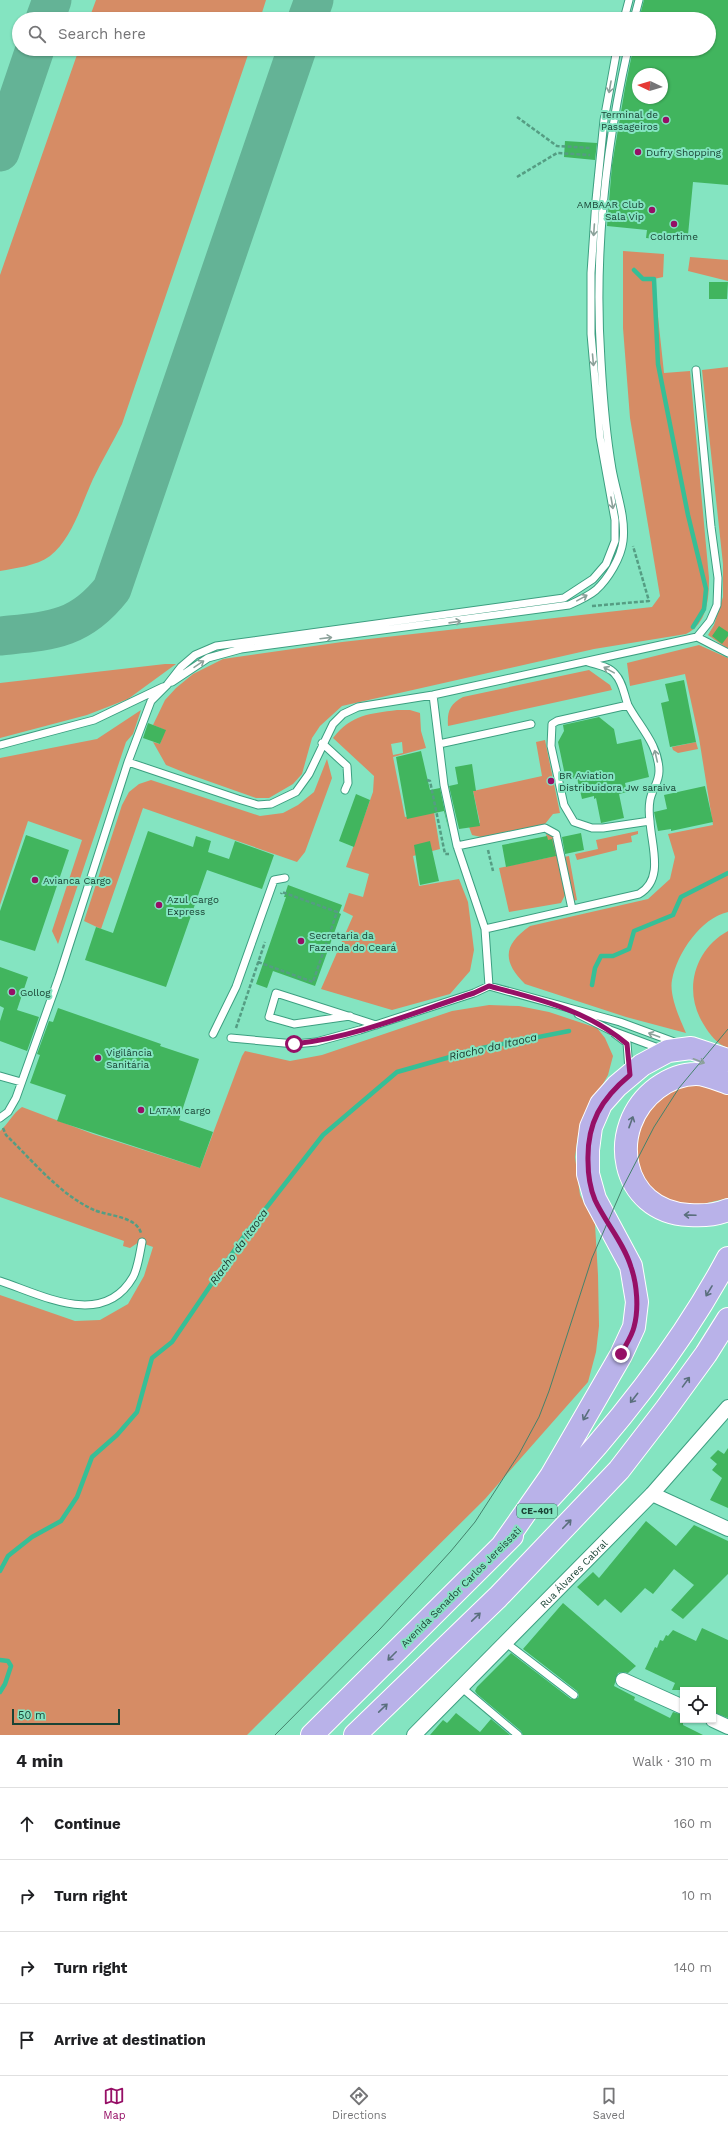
<!DOCTYPE html>
<meta charset="utf-8">
<style>
:root{--surface:#fff;--page:#f6f6f6;--text:#202124;--muted:#757577;--line:#e0e0e0;--accent:#960f66}
body{margin:0;font-family:"Work Sans",sans-serif;background:var(--page);color:var(--text)}
.controls{position:absolute;right:12px;bottom:12px;display:grid;overflow:hidden;border-radius:0px;box-shadow:0 1px 3px #0004}
.controls button{width:36px;height:36px;display:grid;place-items:center;padding:0;border:0;border-bottom:1px solid var(--line);background:var(--surface);color:var(--text);font:20px sans-serif}
.compass{position:absolute;left:632px;top:68px;width:36px;height:36px;border-radius:50%;background:var(--surface);box-shadow:0 1px 3px #0004;rotate:274deg}
.scale{position:absolute;left:12px;bottom:10px;width:108px;box-sizing:border-box;padding-left:4px;border:2px solid #1a4335;border-top:0;font-size:11px;line-height:14px;white-space:nowrap;color:#1a4335;-webkit-text-stroke:3px #84e4c1;paint-order:stroke}
.stop{position:absolute;width:12px;height:12px;margin:-9px;border:3px solid #960f66;border-radius:50%;background:#fff}
.stop.end{background:#960f66;border-color:#fff;box-shadow:0 1px 4px #0008}
.list{margin:0;padding:0;list-style:none}
h2{display:flex;justify-content:space-between;align-items:center;height:52px;margin:0;padding:0 16px;font-size:17px}
h2 small{font-size:13px;font-weight:400;color:var(--muted)}
.list li{display:grid;grid-template-columns:26px 1fr auto;gap:12px;align-items:center;box-sizing:border-box;height:72px;padding:0 16px;border-top:1px solid var(--line)}
.list b{display:block;font-size:15px;white-space:nowrap}
.list em{font-size:13px;font-style:normal;color:var(--muted)}
.icon{flex:none;width:22px;height:22px;fill:none;stroke:currentColor;stroke-width:2;stroke-linecap:round;stroke-linejoin:round}
.map{position:relative;flex:none;width:728px;height:1735px;overflow:hidden}
.search{position:absolute;background:var(--surface);box-shadow:0 1px 3px #0004;left:12px;right:12px;top:12px;height:44px;display:flex;align-items:center;gap:10px;box-sizing:border-box;padding:0 14px;border-radius:22px;color:var(--muted);font-size:15px}
.sheet{height:340px;background:var(--surface)}
nav{display:flex;justify-content:space-around;align-items:center;box-sizing:border-box;height:56px;border-top:1px solid var(--line);background:var(--surface);font-size:11px;color:var(--muted)}
nav a{display:grid;justify-items:center;gap:2px}
nav .on{color:var(--accent)}
.map>svg:first-child{display:block}
.green{fill:#d68c65;fill-rule:evenodd}
.lines{fill:none;stroke-linecap:round;stroke-linejoin:round}
.stream{stroke:#36bf96;stroke-width:4.5}
.taxiway{stroke:#64b396;stroke-width:39}
.building{fill:#41b55e;fill-rule:evenodd}
.lane-casing{stroke:#3c9f80;stroke-width:9}
.street-casing{stroke:#3c9f80;stroke-width:16}
.primary-casing{stroke:#fff;stroke-width:24}
.path{stroke:#559d83;stroke-width:2.5;stroke-dasharray:4 2;stroke-linecap:butt}
.lane{stroke:#fff;stroke-width:7}
.street{stroke:#fff;stroke-width:14}
.primary{stroke:#b9b2e9;stroke-width:22}
.tram{stroke:#44826c;stroke-width:1}
.oneway{stroke:#8ca19a}
.oneway2{stroke:#5a6f7d}
.route{stroke:#960f66;stroke-width:5}
.poi-dot{fill:#960f66;stroke:#84e4c1;stroke-width:1.5}
.labels{text-anchor:middle;dominant-baseline:central;stroke-width:4;stroke-linejoin:round;paint-order:stroke}
.shield{fill:#84e4c1;stroke:#3a735f;stroke-width:1}
.shield-label{font-size:9px;font-weight:bold;fill:#1a4335}
.poi-label{font-size:10px;fill:#1a4335;stroke:#84e4c1;text-anchor:start}
.street-label{font-size:10px;fill:#1a4335;stroke:#84e4c1}
.water-label{font-size:11px;font-style:italic;fill:#1a362c;stroke:#84e4c1}
</style>
<div class="map">
<svg width="728" height="1735" viewBox="0 0 728 1735">
<rect width="100%" height="100%" fill="#84e4c1"/>
<path class="green" d="M96,0H266L260,19H89Z
M79,49H250L122,424C113,442 102,460 93,479C82,503 72,539 50,556C36,566 16,568 0,571V275Z
M623,251L664,254L663,277L654,279L664,373L690,371L709,578C709,599 707,624 686,634L594,649L342,706L320,726L312,738L302,774L293,784L269,798H256L188,774L166,765L153,742L160,744L165,730L153,725L165,700L176,688L193,674L223,659L342,642L652,607L660,596L630,418L623,328Z
M690,257L728,260V281L688,271Z
M728,367V649L708,635L714,625L723,597V564L702,370Z
M699,645L728,658V912C701,918 677,953 672,980C669,996 680,1019 686,1033L626,1017L525,984C502,961 503,945 530,926L648,899L670,879L675,857L668,834L713,825L699,738L685,674L630,686L627,663Z
M165,664H176L128,699L87,715L0,738V683Z
M589,670L610,685L612,690L448,726C447,711 450,704 463,697Z
M141,710L133,734L126,742L58,944L52,931L82,840L28,821L0,905V758L97,739Z
M397,710H410L420,713L421,731L426,748L393,757L405,817L434,812L440,849L413,856L419,886L459,879L468,902L474,950L470,971L450,994L392,1010L321,989L353,916L343,911L349,893L363,897L369,874L346,867L373,792L374,776L333,738C352,714 369,714 397,710ZM402,742L403,753L393,755L391,744Z
M545,740L560,813L553,814L545,824L481,837L472,835L468,824L480,823L473,791L542,776L536,742Z
M696,742L698,749L678,753L673,750L672,747Z
M327,759L332,778L305,852L297,862L143,808L101,929L84,921L122,805L129,792L139,784L151,780L260,816L283,813L298,805L314,792Z
M638,831V834L631,836L632,842L617,845V850L577,860L575,854L598,849L596,840Z
M546,834L555,837L566,893L561,903L509,912L499,868L551,857Z
M569,856L577,900L573,901L564,857Z
M728,931V1048C717,1044 710,1035 704,1025C683,993 693,950 728,931Z
M489,1005L519,1006L549,1012L597,1028L605,1038L613,1056L608,1075L589,1109L578,1135L575,1157L580,1195L595,1224L598,1275L599,1326L596,1352L588,1382L485,1499L247,1735H0V1295L75,1321L100,1320L128,1304L144,1276L153,1247L139,1242L130,1248L123,1246L124,1241L0,1197V1131C8,1124 13,1113 22,1107L93,1134L200,1168L242,1056L245,1051L290,1061L322,1055L452,1011Z
M687,1081L728,1088V1198L699,1205L682,1206L652,1192L634,1160L645,1105Z"/>
<g class="lines">
<path class="stream" d="M634,270L643,279H654L658,364L688,515L706,589L704,609L693,627
M592,985L595,968L601,956H613L629,949L634,931L673,915L681,897L728,873
M0,1571L8,1556L32,1537L61,1521L77,1497L92,1457L117,1435L137,1412L152,1358L172,1342L242,1239L323,1135L397,1072L482,1048L569,1031
M0,1660L8,1661L11,1666L5,1684L0,1692"/>
<path class="taxiway" d="M45,19L52,0
M307,19L314,0
M0,152L35,49
M0,636C49,631 79,631 112,589L297,49"/>
</g>
<path class="building" d="M644,0H728V185L693,182L688,235L668,233L667,240L646,238L647,230L607,226L612,165L625,88L633,49H709V19H639ZM638,74H662V98H638Z
M565,141L597,143L595,160L564,157Z
M709,282H728L727,299H709Z
M719,626L728,632V636L722,644L712,636Z
M684,680L696,742L670,747L661,703L669,701L665,684Z
M599,717L614,729L617,744L641,739L649,777L625,783L627,792L619,794L624,818L601,823L596,798L594,799V796L582,799L577,778L566,780L558,742L564,731L563,725Z
M148,723L166,730L160,744L143,738Z
M421,751L430,790L440,788L449,831L444,811L407,819L396,757Z
M472,764L476,791H473L480,826L459,829L449,786L458,784L455,767Z
M705,786L713,822L671,831V829L658,831L654,812L667,809L664,795Z
M356,794L370,800L354,847L339,841Z
M148,831L193,847L196,836L211,841L208,852L229,859L235,841L274,855L262,889L207,870L166,987L85,960L96,927L113,933Z
M581,833L584,850L565,854L562,837Z
M26,835L69,850L35,951L0,940V911Z
M547,836L548,840L552,839L556,856L506,867L502,845Z
M430,841L439,881L420,885L414,845Z
M288,885L342,905L339,913L341,914L315,986L273,971L267,988L256,984L286,897H284Z
M0,967L28,977L17,1010L39,1017L27,1051L0,1041V1021L4,1008L0,1006Z
M58,1008L161,1044L160,1046L199,1059L179,1120L213,1132L200,1168L57,1121L66,1095L30,1083L40,1055L37,1054L49,1021L53,1022Z
M728,1448V1508L710,1500L722,1478L712,1470L717,1464L710,1458L718,1450L724,1454Z
M646,1521L676,1546L694,1525L728,1541V1574L683,1619L671,1610L694,1585L674,1569L653,1594L645,1588L621,1613L605,1599L598,1606L577,1587L593,1572L599,1578Z
M563,1603L636,1666L628,1673L623,1672L618,1673L614,1686L635,1697L634,1700L670,1718L673,1712L683,1715V1725L703,1735H523L521,1731L477,1694L475,1691L477,1687L511,1653L571,1699L578,1698L579,1695L577,1691L523,1649Z
M702,1628L728,1640V1718L713,1712V1690H683V1698L680,1696L682,1690H672L675,1683L645,1669L655,1647L657,1648L660,1640L663,1641L666,1635L668,1636L673,1630L696,1641Z
M456,1713L480,1732L491,1719L510,1735H430L443,1720L447,1723L449,1721Z"/>
<g class="lines">
<g class="lane-casing">
<path id="lane" d="M624,19L629,0
M634,19L639,0
M697,637L728,653
M172,682L208,658L241,649L569,605C578,601 589,596 596,590C608,579 621,558 623,541C626,517 616,492 612,469C606,434 603,397 601,361C594,256 605,151 628,49
M433,695L444,785L457,846L485,929L489,986
M628,705L557,721L552,724L551,746L564,805L574,822L592,828H603L650,821
M322,743L347,766L348,783L345,790
M439,744L531,724
M0,745L94,720L163,687
M128,762L238,799L258,805L271,804L296,792L309,774L333,724L343,714L358,707L433,695L697,637L710,621L717,605L718,578L711,527L696,370
M457,846L545,828L556,834L572,909
M485,929L639,894C665,879 651,845 650,821C649,814 649,806 650,800C652,789 659,783 659,771C659,745 639,726 628,705C624,695 623,682 615,674C609,666 596,665 588,662
M578,1014L610,1030L661,1049
M350,1016L294,1024L269,1017L276,993L376,1025
M213,1034L236,987L274,880L285,878
M615,1034L627,1043L629,1070
M231,1038L295,1044L316,1042L360,1030L474,993L489,986L620,1022L677,1043
M0,1076L21,1082
M0,1118L8,1112L16,1098L59,977L128,762L151,701L167,685L181,667L195,655L216,646L564,598L593,579L606,564L615,541V520L600,437L591,334V273L596,200L604,120L617,49
M0,1281C42,1295 103,1329 133,1277C138,1268 140,1252 142,1242
M505,1642L574,1695
M461,1687L518,1735"/>
</g>
<g class="street-casing">
<g id="street">
<path d="M652,1494L728,1529"/>
<path d="M623,1680L683,1707"/>
<path d="M713,1720L728,1727"/>
<path id="s1" d="M414,1735L652,1494L728,1407"/>
</g>
</g>
<g class="primary-casing">
<path id="primary" d="M728,1083C719,1080 706,1074 696,1074C682,1074 668,1080 657,1088C605,1127 620,1212 689,1215C702,1216 716,1215 728,1210
M545,1503C614,1430 681,1346 728,1258
M502,1546L551,1476L621,1355L634,1327L637,1302L631,1266L595,1199L588,1174V1150L591,1127L601,1104L617,1086L642,1065L668,1051L691,1048L728,1060
M312,1735L512,1536
M355,1735L498,1597L619,1470L666,1409L706,1354L728,1319"/>
</g>
<path class="path" d="M517,117L557,146L591,148
M517,177L557,153L590,155
M592,606L649,601L633,546
M427,780L430,781L445,854H449
M488,850L493,871
M258,962L313,982L337,912L282,892L281,894
M236,1028L265,942
M3,1128L6,1135C33,1161 59,1194 94,1210C108,1216 136,1216 141,1233"/>
<use href="#lane" class="lane"/>
<use href="#street" class="street"/>
<use href="#primary" class="primary"/>
<path class="tram" d="M275,1735L380,1629L451,1551L475,1522L519,1454L539,1417L549,1391L592,1258L623,1187L654,1127L679,1088L728,1029"/>
</g>
<defs><path id="oneway-shaft" d="M-6 0H5M1.5-3L5.5 0L1.5 3" fill="none" stroke-width="1.6" stroke-linecap="round" stroke-linejoin="round"/></defs>
<g class="oneway">
<use href="#oneway-shaft" transform="translate(610 87) rotate(100)"/>
<use href="#oneway-shaft" transform="translate(594 230) rotate(94)"/>
<use href="#oneway-shaft" transform="translate(593 360) rotate(85)"/>
<use href="#oneway-shaft" transform="translate(612 503) rotate(80)"/>
<use href="#oneway-shaft" transform="translate(582 598) rotate(-29)"/>
<use href="#oneway-shaft" transform="translate(455 622) rotate(-8)"/>
<use href="#oneway-shaft" transform="translate(326 638) rotate(-7)"/>
<use href="#oneway-shaft" transform="translate(199 664) rotate(-34)"/>
<use href="#oneway-shaft" transform="translate(609 670) rotate(-151)"/>
<use href="#oneway-shaft" transform="translate(656 756) rotate(-103)"/>
<use href="#oneway-shaft" transform="translate(654 1035) rotate(-160)"/>
<use href="#oneway-shaft" transform="translate(699 1061) rotate(21)"/>
</g>
<g class="oneway2">
<use href="#oneway-shaft" transform="translate(631 1122) rotate(-70)"/>
<use href="#oneway-shaft" transform="translate(690 1215) rotate(-178)"/>
<use href="#oneway-shaft" transform="translate(709 1291) rotate(121)"/>
<use href="#oneway-shaft" transform="translate(686 1382) rotate(-54)"/>
<use href="#oneway-shaft" transform="translate(634 1398) rotate(128)"/>
<use href="#oneway-shaft" transform="translate(586 1415) rotate(120)"/>
<use href="#oneway-shaft" transform="translate(567 1524) rotate(-46)"/>
<use href="#oneway-shaft" transform="translate(476 1617) rotate(-44)"/>
<use href="#oneway-shaft" transform="translate(392 1656) rotate(135)"/>
<use href="#oneway-shaft" transform="translate(383 1708) rotate(-44)"/>
</g>
<g class="lines">
<path class="route" d="M294,1044C356,1037 415,1012 474,993L489,986C538,999 587,1010 627,1044L630,1075C601,1099 587,1123 588,1161C588,1173 590,1188 595,1200C605,1222 624,1243 631,1267C637,1284 639,1309 634,1327C632,1336 625,1346 621,1354"/>
</g>
<g class="poi-dot">
<circle cx="666" cy="120" r="4"/>
<circle cx="638" cy="152" r="4"/>
<circle cx="652" cy="210" r="4"/>
<circle cx="674" cy="224" r="4"/>
<circle cx="551" cy="781" r="4"/>
<circle cx="35" cy="880" r="4"/>
<circle cx="159" cy="905" r="4"/>
<circle cx="301" cy="941" r="4"/>
<circle cx="12" cy="992" r="4"/>
<circle cx="98" cy="1058" r="4"/>
<circle cx="141" cy="1110" r="4"/>
</g>
<g class="labels">
<rect class="shield" x="517" y="1504" width="40" height="14" rx="3"/>
<g class="shield-label">
<text x="537" y="1511">CE-401</text>
</g>
<g class="poi-label">
<text x="658" y="114" text-anchor="end">Terminal de<tspan x="658" dy="12">Passageiros</tspan></text>
<text x="646" y="152">Dufry Shopping</text>
<text x="644" y="204" text-anchor="end">AMBAAR Club<tspan x="644" dy="12">Sala Vip</tspan></text>
<text x="674" y="236" text-anchor="middle">Colortime</text>
<text x="559" y="775">BR Aviation<tspan x="559" dy="12">Distribuidora Jw saraiva</tspan></text>
<text x="43" y="880">Avianca Cargo</text>
<text x="167" y="899">Azul Cargo<tspan x="167" dy="12">Express</tspan></text>
<text x="309" y="935">Secretaria da<tspan x="309" dy="12">Fazenda do Ceará</tspan></text>
<text x="20" y="992">Gollog</text>
<text x="106" y="1052">Vigilância<tspan x="106" dy="12">Sanitária</tspan></text>
<text x="149" y="1110">LATAM cargo</text>
</g>
<g class="street-label">
<text stroke="none"><textPath href="#s1" startOffset="227">Rua Álvares Cabral</textPath></text>
<text transform="translate(461 1587) rotate(-45)">Avenida Senador Carlos Jereissati</text>
</g>
<g class="water-label">
<text transform="translate(493 1047) rotate(-13)">Riacho da Itaoca</text>
<text transform="translate(239 1247) rotate(-54)">Riacho da Itaoca</text>
</g>
</g>
</svg>
<div class="controls">
<button><svg class="icon" aria-label="locate" viewBox="0 0 24 24"><circle cx="12" cy="12" r="6"/><path d="M12 2v4M12 18v4M2 12h4M18 12h4"/></svg></button>
</div>
<svg class="compass" viewBox="-18 -18 36 36"><path d="M0-13l5 13h-10z" fill="#e53935"/><path d="M0 13l5-13h-10z" fill="#757577"/></svg>
<div class="scale">50 m</div>
<div class="stop" style="left:294px;top:1044px"></div>
<div class="stop end" style="left:621px;top:1354px"></div>
<div class="search"><svg class="icon" aria-label="search" viewBox="0 0 24 24"><circle cx="10" cy="10" r="6"/><path d="M15 15l6 6"/></svg>Search here</div>
</div>
<section class="sheet">
<h2>4 min<small>Walk · 310 m</small></h2>
<ul class="list">
<li><svg class="icon" aria-label="ahead" viewBox="0 0 24 24"><path d="M12 20V5M6 11l6-6 6 6"/></svg><div><b>Continue</b></div><em>160 m</em></li>
<li><svg class="icon" aria-label="right" viewBox="0 0 24 24"><path d="M7 20v-9h11M14 6l5 5-5 5"/></svg><div><b>Turn right</b></div><em>10 m</em></li>
<li><svg class="icon" aria-label="right" viewBox="0 0 24 24"><path d="M7 20v-9h11M14 6l5 5-5 5"/></svg><div><b>Turn right</b></div><em>140 m</em></li>
<li><svg class="icon" aria-label="arrive" viewBox="0 0 24 24"><path d="M6 21V4h12l-3 4 3 4H6"/></svg><div><b>Arrive at destination</b></div></li>
</ul>
</section>
<nav>
<a class="on"><svg class="icon" aria-label="map" viewBox="0 0 24 24"><path d="M3 6l6-2 6 2 6-2v14l-6 2-6-2-6 2zM9 4v14M15 6v14"/></svg>Map</a>
<a><svg class="icon" aria-label="directions" viewBox="0 0 24 24"><path d="M12 3l9 9-9 9-9-9zM9 14v-3h6M13 9l2 2-2 2"/></svg>Directions</a>
<a><svg class="icon" aria-label="saved" viewBox="0 0 24 24"><path d="M7 4h10v16l-5-4-5 4z"/></svg>Saved</a>
</nav>
